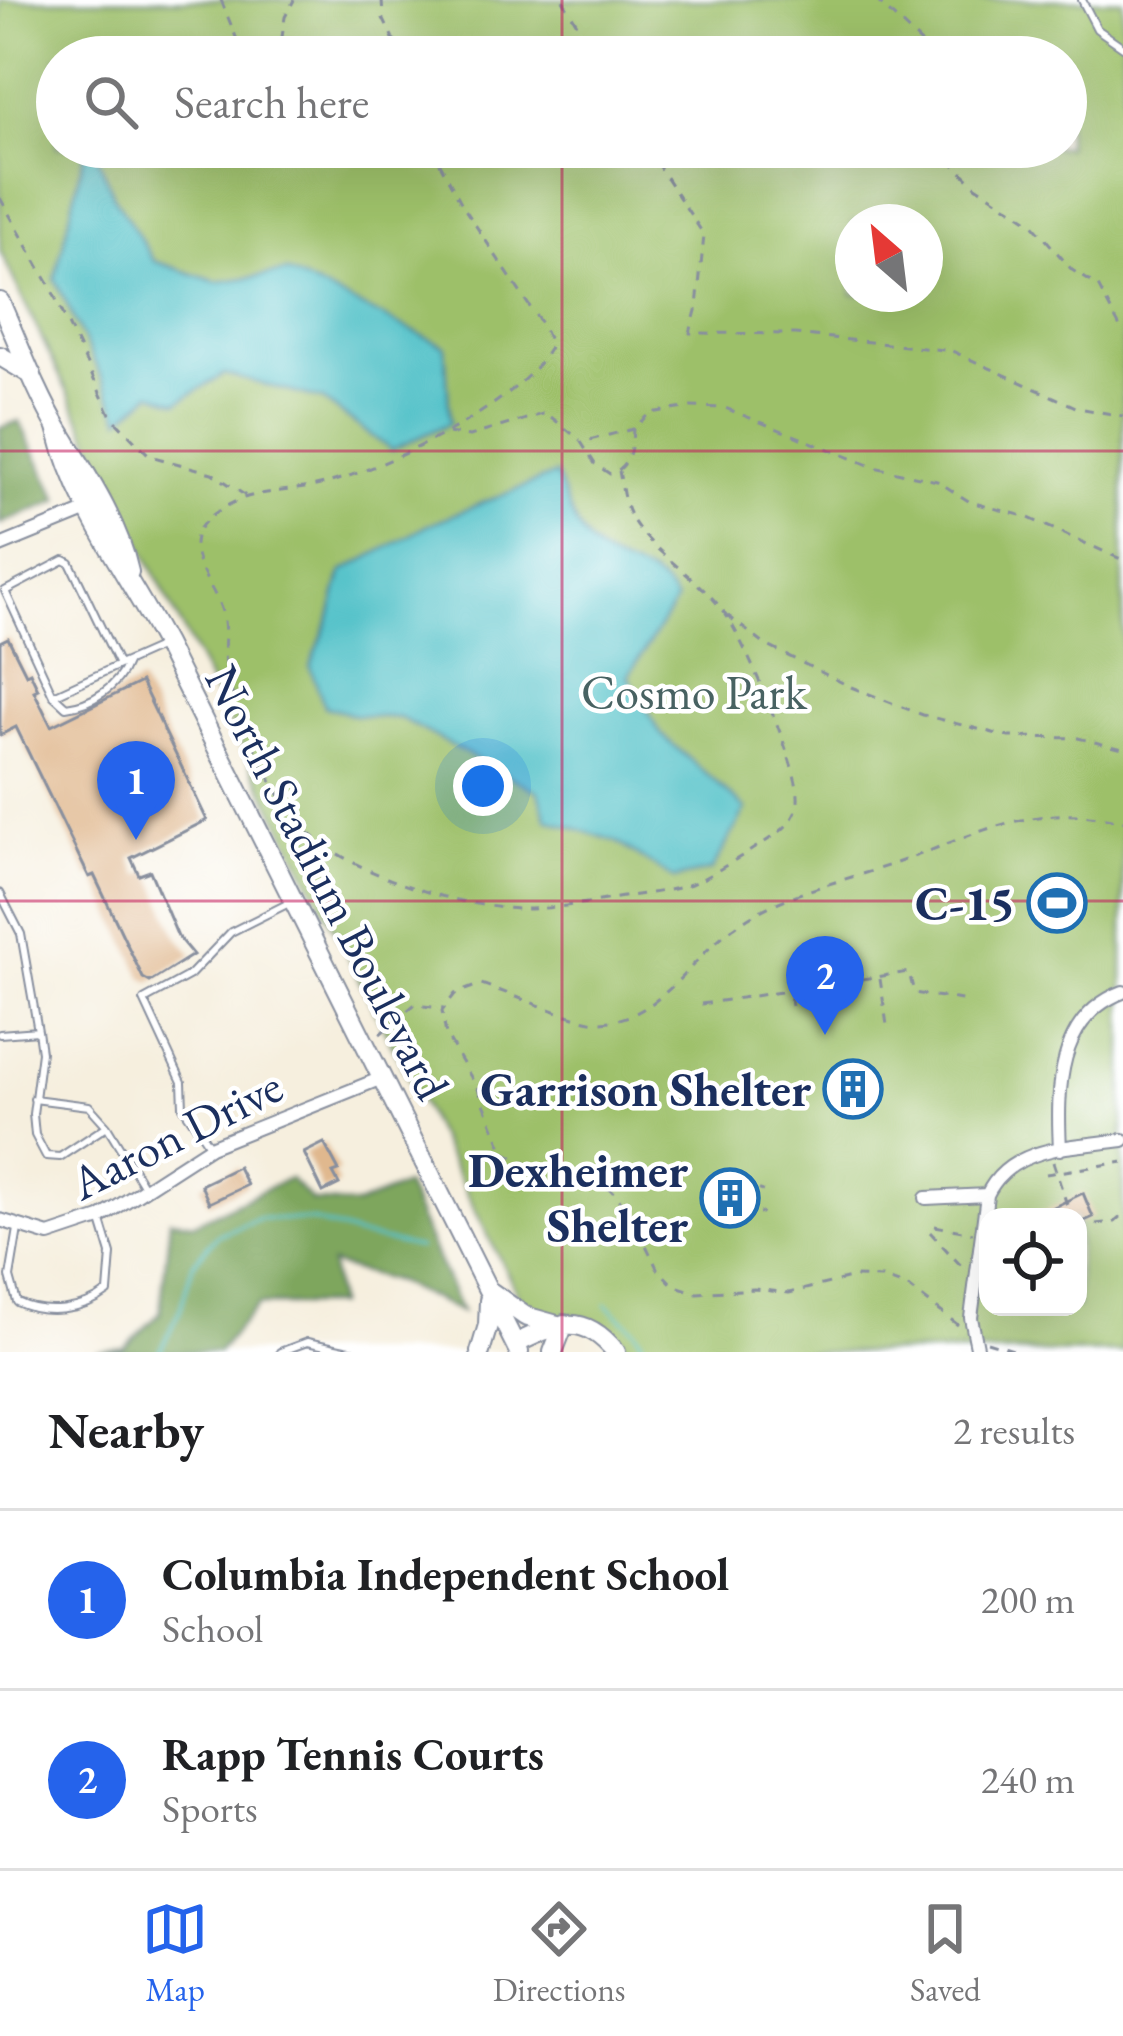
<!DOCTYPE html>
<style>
:root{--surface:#fff;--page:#f6f6f6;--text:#202124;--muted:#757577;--line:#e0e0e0;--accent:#2563eb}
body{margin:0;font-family:"EB Garamond",serif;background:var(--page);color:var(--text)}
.controls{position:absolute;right:36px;bottom:36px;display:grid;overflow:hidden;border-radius:24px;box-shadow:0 12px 48px #0002}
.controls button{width:108px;height:108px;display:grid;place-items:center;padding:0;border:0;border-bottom:3px solid var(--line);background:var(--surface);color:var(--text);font:60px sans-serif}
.compass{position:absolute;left:835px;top:204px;width:108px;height:108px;border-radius:50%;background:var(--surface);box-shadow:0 12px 48px #0002;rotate:332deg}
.you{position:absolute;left:483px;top:786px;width:42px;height:42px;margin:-30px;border:9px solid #fff;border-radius:50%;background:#1a73e8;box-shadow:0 0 0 18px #1a73e833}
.badge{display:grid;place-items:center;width:78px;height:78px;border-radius:50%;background:var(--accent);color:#fff;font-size:39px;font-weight:700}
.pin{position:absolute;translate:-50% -99px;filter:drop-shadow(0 3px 6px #0008)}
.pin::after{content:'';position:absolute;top:63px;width:42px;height:36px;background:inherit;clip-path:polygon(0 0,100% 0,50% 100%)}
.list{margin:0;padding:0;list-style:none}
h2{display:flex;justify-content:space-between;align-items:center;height:156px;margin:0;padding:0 48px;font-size:51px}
h2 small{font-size:39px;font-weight:400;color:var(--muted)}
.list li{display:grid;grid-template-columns:78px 1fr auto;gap:36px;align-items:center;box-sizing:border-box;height:180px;padding:0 48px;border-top:3px solid var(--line)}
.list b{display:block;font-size:45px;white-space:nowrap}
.list p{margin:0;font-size:39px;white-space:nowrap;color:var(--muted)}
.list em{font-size:39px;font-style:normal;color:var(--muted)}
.icon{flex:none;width:66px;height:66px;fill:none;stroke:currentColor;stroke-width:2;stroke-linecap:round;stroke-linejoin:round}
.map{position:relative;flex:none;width:1123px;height:1352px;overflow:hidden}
.search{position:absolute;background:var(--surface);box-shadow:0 12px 48px #0002;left:36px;right:36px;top:36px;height:132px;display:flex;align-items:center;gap:30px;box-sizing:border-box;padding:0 42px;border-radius:66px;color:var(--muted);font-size:45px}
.sheet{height:516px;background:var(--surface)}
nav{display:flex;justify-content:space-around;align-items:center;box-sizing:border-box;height:168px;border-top:3px solid var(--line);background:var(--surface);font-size:33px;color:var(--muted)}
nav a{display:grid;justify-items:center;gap:6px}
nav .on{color:var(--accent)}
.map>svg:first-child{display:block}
.green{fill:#9dc069;stroke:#5c7864;stroke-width:3;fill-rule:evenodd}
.forest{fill:#7ea65d;stroke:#4c6a5e;stroke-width:3}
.water{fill:#54c2c9;stroke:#387894;stroke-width:3}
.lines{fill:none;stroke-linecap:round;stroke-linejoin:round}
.stream{stroke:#54c2c9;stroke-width:3}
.building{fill:#e0b88e}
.service-casing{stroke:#888f9e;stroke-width:10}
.minor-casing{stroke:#888f9e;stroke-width:16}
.secondary-casing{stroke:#888f9e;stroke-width:22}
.path{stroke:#888f9e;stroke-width:3;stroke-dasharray:9 9;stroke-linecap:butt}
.service{stroke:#fff;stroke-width:6}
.minor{stroke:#fff;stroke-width:12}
.secondary{stroke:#fff;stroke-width:18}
.grid{fill:none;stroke:#c2185b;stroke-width:3;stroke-opacity:0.55}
.labels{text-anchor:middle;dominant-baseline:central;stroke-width:9;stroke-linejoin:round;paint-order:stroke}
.park-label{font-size:48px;fill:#486262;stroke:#fff}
.street-label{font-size:48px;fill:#1b2f5e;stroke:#fff}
.poi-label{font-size:48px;font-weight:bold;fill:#1b2f5e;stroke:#fff;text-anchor:end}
</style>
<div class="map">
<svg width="1123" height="1352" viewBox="0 0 1123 1352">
<rect width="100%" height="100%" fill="#fff"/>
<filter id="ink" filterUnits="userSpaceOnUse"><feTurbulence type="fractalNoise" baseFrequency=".00833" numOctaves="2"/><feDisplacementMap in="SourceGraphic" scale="24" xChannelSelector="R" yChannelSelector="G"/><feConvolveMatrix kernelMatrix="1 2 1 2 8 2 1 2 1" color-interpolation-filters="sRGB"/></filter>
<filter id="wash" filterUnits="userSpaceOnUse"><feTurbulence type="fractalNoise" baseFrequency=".004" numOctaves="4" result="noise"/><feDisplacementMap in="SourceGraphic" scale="48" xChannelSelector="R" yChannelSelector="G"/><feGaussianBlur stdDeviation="2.7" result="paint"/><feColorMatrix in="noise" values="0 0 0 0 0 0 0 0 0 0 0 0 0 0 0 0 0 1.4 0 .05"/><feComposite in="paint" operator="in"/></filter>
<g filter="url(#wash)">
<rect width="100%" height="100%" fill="#f6efde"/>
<path class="green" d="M0,0H1123V1352H634C601,1320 576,1307 531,1321L146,556L0,251ZM57,57H1066V147H57ZM853,222H925V294H853ZM988,1217H1078V1307H988Z"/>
<path class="forest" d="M19,421L59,500L0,524V428Z
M289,1178L312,1201L357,1205L405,1185L461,1312L396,1282L331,1264L337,1305H258L218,1352H96L124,1348L160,1313L170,1220L194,1223Z"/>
<path class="water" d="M86,147H94L113,195L154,261L217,282L287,272L445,346L450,423L391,450L323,400L224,374L178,402L152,393L121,419L55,279Z
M556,474C567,503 576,539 605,556C636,573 655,567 676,601L628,676L661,734L746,809L712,870L674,879L615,841L547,819L539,792L400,718L355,715L325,707L310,667L330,617L342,572L434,522Z"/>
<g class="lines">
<path class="stream" d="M606,1304L635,1330L649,1352
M159,1352L179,1314L193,1264L217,1235L260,1218L314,1221L356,1235L419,1248"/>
</g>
<g id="blocks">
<path class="building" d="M8,638L26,674L30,672L38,689L34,691L51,726L141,682L207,820L131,858L139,875L150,871L178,937L193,955L150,982L143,978L94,875L89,877L16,727L0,735V642Z
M324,1143L339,1171L333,1173L339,1184L323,1192L304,1153Z
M238,1167L247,1185L209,1203L201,1185Z
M719,1176L742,1177L741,1219H718Z
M1083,1193L1093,1217L1078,1224V1217H1033Z"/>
</g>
</g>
<g filter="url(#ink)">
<use href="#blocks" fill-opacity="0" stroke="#888f9e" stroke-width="3"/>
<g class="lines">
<g class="service-casing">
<path id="service" d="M1082,0L1097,29L1123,47
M119,665L70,563L64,560L5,591L53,695L58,693L119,665L162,646
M53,695L66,707C92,704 118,687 127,663
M0,893L21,934L38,1031L41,1052L33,1114L35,1135L46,1156L60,1157L107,1126L144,1187
M0,1034L38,1031
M34,1099L89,1106L107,1126
M209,1145L183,1107L182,1082L144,1000L190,975L231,932L291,902
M18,1229L10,1277L17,1302C45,1316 83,1311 108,1292L111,1254L101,1221
M280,1352L307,1342L354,1352"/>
</g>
<g class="minor-casing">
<path id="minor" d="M0,546L88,510
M1060,1149C1057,1089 1057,1017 1123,992
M926,1198L987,1195
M0,1220L49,1235L100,1218L210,1147L382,1078
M978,1352L971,1318L987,1195C1010,1145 1075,1147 1123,1140"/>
</g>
<g class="secondary-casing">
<path id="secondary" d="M0,302C19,344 35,390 59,430C86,474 118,521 129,572
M0,356L32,375
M57,427C77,508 127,572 165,644L519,1352
M491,1292L525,1316L557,1325
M515,1344C557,1324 582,1310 616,1352
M480,1352L488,1325L489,1300
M553,1352L564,1324"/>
</g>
<path class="path" d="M221,0L244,57
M382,0L383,18L402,57
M563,0L597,57
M876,0L936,57
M279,57L285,17L294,0
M431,147L464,208L542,325L551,345C524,404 386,467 324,484C298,491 269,490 244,498C228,504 201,518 196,537C189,565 221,593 224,621C226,636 223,652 225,666C232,708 275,799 304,828C348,873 459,908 521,909C557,909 594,902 629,896C650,893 672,891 691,884C711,876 729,863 747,853C768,839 800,826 798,796C797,764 744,639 724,612C700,579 646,548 630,515C623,502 622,485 619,471
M646,147L704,235L697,307L690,333L795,334L952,351L1078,408L1123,416
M936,147L976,186L1030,221L1072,270L1098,286L1123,333
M0,198L49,284L111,416L150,456L212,473L246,496
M633,429C632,447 630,468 610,474L595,464L581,442L633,429L650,413L691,407L725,408L874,467L937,481L970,502L1024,516L1123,560
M448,433L470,436L546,413L580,440
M727,615L764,644L851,687L923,715L1009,737L1078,738L1123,749
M880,979L887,1025
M819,980L822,1002
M701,1004L787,991
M792,1006L789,990L909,972L914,993L962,1000
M380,1034L414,1005L443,1008
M1053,1162L1071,1217
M1046,1174L1123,1162
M742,1184L763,1191
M741,1213H763
M935,1226L973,1233
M1078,1226L1115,1222L1123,1215
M930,1232L965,1270
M958,1325L910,1288L882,1278L854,1277L789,1293L754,1289L697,1293L673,1285L657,1268L630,1212L611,1190L588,1177L539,1170L504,1152L478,1089L446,1035L442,1011L455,994L481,984C506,992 581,1024 602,1022C662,1018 690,958 733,928C783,891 844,882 902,861C945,846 987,825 1032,818C1063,812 1092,815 1123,821
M987,1342L1020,1352"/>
<use href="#service" class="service"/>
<use href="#minor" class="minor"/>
<use href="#secondary" class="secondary"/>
</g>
</g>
<path class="grid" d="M562,0V57M562,147V1352M0,451H1123M0,901H1123"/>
<defs>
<g id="stadium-ring" transform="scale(3)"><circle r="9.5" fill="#fff" stroke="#1f6fb2" stroke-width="1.5"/><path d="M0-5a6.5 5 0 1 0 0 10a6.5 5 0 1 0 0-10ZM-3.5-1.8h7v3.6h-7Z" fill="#1f6fb2"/></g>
<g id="building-ring" transform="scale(3)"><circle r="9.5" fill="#fff" stroke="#1f6fb2" stroke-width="1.5"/><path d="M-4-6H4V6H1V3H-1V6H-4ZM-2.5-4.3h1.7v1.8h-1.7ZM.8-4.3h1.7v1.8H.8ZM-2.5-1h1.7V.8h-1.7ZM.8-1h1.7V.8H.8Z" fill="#1f6fb2"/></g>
</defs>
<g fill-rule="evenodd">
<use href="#stadium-ring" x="1057" y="903"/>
<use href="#building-ring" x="853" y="1089"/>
<use href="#building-ring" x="730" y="1198"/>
</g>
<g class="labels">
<g class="park-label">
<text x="694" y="692">Cosmo Park</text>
</g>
<g class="street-label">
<text transform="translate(328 882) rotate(63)">North Stadium Boulevard</text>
<text transform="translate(176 1134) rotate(-27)">Aaron Drive</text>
</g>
<g class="poi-label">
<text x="1015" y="903">C-15</text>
<text x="811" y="1089">Garrison Shelter</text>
<text x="688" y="1170">Dexheimer<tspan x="688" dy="55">Shelter</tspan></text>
</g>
</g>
</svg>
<div class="controls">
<button><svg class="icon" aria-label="locate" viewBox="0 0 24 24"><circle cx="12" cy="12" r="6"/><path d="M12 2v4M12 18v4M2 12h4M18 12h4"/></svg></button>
</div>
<svg class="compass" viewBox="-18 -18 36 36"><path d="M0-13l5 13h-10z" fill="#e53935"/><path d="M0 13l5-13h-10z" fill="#757577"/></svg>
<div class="you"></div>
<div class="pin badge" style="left:136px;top:840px">1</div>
<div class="pin badge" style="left:825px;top:1035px">2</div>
<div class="search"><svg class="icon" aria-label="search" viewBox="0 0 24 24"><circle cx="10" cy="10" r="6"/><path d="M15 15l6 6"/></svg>Search here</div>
</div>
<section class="sheet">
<h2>Nearby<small>2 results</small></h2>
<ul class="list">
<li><span class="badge">1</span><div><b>Columbia Independent School</b><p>School</p></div><em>200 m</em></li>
<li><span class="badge">2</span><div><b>Rapp Tennis Courts</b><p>Sports</p></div><em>240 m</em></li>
</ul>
</section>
<nav>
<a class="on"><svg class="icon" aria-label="map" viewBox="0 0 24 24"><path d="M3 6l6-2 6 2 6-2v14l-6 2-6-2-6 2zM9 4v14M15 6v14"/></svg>Map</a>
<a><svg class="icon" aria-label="directions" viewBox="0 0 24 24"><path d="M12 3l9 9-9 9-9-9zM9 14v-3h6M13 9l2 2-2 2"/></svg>Directions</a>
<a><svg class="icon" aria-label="saved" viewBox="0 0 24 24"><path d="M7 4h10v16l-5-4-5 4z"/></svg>Saved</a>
</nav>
